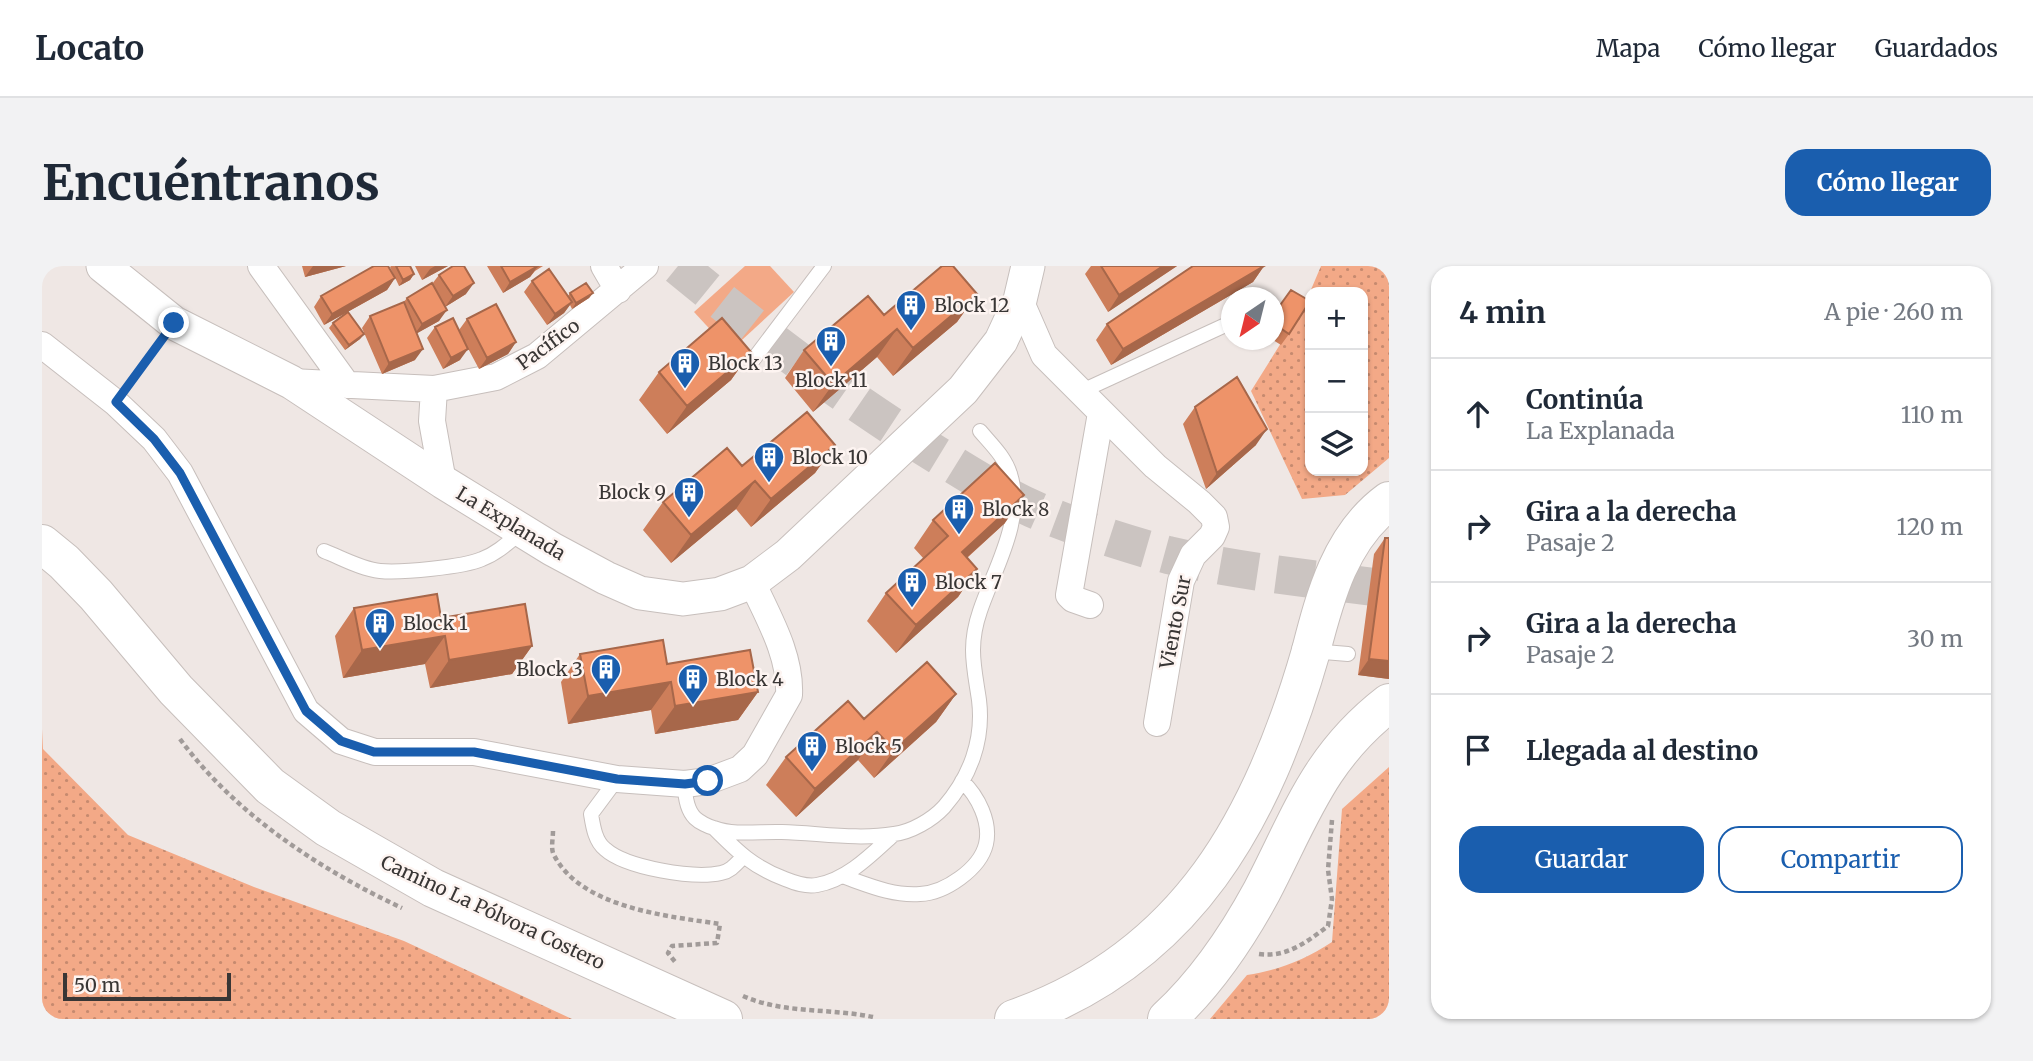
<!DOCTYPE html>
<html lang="es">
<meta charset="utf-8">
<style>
:root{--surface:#fff;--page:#f2f2f3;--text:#1f2937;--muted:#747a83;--line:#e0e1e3;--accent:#1a5eae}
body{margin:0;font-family:Merriweather,serif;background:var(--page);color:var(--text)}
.controls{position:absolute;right:21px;top:21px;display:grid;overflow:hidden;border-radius:14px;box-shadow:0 2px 5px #0004}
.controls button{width:63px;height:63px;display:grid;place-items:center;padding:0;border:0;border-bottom:2px solid var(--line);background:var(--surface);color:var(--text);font:35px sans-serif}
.compass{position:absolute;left:1179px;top:21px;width:63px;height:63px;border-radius:50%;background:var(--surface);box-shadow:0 2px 5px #0004;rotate:215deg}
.scale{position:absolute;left:21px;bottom:18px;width:168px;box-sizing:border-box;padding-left:7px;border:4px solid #393635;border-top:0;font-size:19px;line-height:24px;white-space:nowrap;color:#393635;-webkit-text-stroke:5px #fdf4f1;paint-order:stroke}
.stop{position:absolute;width:21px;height:21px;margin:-16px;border:5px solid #1a5eae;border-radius:50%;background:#fff}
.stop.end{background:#1a5eae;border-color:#fff;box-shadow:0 2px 7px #0008}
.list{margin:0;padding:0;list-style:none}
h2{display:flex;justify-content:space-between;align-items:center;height:91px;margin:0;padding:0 28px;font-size:30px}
h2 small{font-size:23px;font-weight:400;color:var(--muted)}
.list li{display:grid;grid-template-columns:46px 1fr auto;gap:21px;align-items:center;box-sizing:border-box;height:112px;padding:0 28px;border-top:2px solid var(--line)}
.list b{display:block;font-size:26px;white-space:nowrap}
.list p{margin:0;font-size:23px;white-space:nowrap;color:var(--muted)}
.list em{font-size:23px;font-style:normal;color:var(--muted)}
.actions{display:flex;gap:14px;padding:21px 28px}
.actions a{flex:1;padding:16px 0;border:2px solid var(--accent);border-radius:21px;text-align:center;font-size:24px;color:var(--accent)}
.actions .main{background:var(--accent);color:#fff}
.icon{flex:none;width:38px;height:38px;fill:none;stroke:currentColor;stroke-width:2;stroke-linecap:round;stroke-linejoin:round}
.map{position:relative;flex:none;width:1347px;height:753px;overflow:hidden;border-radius:21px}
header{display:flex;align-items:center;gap:42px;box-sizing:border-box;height:98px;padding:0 35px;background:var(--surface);border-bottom:2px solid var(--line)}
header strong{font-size:33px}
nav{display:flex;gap:38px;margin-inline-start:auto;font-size:24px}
.intro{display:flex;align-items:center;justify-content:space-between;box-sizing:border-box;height:168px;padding:0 42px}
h1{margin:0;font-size:49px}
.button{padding:18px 32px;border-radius:21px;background:var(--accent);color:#fff;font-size:24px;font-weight:700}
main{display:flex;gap:42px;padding:0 42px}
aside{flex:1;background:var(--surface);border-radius:21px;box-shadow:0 2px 5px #0004}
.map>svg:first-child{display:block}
.green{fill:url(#green-dots)}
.pitch{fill:#f3a987}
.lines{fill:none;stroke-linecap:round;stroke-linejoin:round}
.trunk-tunnel{stroke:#cbc4c1;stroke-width:38;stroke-dasharray:38 19;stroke-linecap:butt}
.service-casing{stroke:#c7bfbc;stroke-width:16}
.minor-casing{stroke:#c7bfbc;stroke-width:28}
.tertiary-casing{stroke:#c7bfbc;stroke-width:35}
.primary-casing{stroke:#c7bfbc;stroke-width:40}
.trunk-casing{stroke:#c7bfbc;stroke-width:40}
.path{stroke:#a19b99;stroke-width:4.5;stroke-dasharray:5 3.5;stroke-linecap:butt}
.service{stroke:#fff;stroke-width:14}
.minor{stroke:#fff;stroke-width:26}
.tertiary{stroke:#fff;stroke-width:33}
.primary{stroke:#fff;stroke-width:38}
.trunk{stroke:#fff;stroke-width:38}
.wall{fill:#cd7e5a}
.shaded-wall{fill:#a7674a}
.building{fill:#ee9369;stroke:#a7674a;stroke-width:2}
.route{stroke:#1a5eae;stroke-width:9}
.labels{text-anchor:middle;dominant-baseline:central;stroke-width:5;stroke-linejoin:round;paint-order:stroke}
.poi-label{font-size:19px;fill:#393635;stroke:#fdf4f1;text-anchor:start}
.street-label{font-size:19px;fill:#393635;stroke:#fdf4f1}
</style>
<header>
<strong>Locato</strong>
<nav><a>Mapa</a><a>Cómo llegar</a><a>Guardados</a></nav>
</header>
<div class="intro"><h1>Encuéntranos</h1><a class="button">Cómo llegar</a></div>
<main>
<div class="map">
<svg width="1347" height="753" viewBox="0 0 1347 753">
<defs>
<pattern id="green-dots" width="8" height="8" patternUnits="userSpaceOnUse" patternTransform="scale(1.75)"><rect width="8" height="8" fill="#f3a987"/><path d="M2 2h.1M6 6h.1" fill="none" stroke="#c68a6f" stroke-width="1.8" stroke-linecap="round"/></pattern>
</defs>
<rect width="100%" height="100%" fill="#efe7e4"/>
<path class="green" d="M1279,0H1347V192L1303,229L1260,233L1209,125L1264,37L1268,27V205H1321V26H1268Z
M0,463L1,483L86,569L212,621L362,675L530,753H0Z
M1347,501V753H1168L1205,709C1237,704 1263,694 1290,676L1300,543Z"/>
<path class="pitch" d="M703,0H728L752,26L688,85L652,46Z"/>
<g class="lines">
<path class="trunk-tunnel" d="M636,0C721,70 808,136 902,193C939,216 975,238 1015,253C1051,267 1089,279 1126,289C1199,306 1273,313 1347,323"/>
<g class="service-casing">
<path id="service" d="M711,94L782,0
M1040,125L1190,56
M282,285C300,292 319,303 338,305C359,307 422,301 440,293C456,287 468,275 480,265
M1270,385L1306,388
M575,513L549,548C551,560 553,575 563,583C584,602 652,613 679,607C689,605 694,598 701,591
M643,518C643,529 644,543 653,552C657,556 667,561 672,562C693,570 719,565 740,566C777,567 815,574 852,568C869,566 890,554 902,541C928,511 942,474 937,434C932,400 926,380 938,345C952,303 983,254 968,208C963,191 949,178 938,165
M673,563C696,586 711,601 743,613C753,617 764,621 775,619C805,614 830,588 852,568
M800,610C826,619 850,630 878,628C903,627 938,603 944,578C949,556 936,530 920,515"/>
</g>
<g class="minor-casing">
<path id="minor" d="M219,0L305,119
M562,0L576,24
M978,34L1002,89L1113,200L1157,236L1172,251L1174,261L1170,270L1151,289L1139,315L1115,457
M0,79L74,137L112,173L138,207L264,445L299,475L333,486H432L575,513L643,518L666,515L698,503L713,489L747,429C749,389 726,351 710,316
M249,116L392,123L454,111L495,90L603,0
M392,123L390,155L401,216
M1048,339L1031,333L1027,329L1059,147"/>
</g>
<g class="tertiary-casing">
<path id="tertiary" d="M61,0L132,57L249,116L401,216L510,283L564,312L598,327L641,333L678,328L710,316L746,289L921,124L959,75L978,34L986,0"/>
</g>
<g class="primary-casing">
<path id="primary" d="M0,278L22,296L54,329L134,424L228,520L286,562L391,622L681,753
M972,753C1146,692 1221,552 1269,385"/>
</g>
<g class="trunk-casing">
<path id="trunk" d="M1269,385C1283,330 1299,270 1347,235
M1125,753C1165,716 1194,673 1220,625C1259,550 1277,491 1347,437"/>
</g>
<path class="path" d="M87,119L117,78
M138,473C193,548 277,603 360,642
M511,565C511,572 509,581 511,587C537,642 625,650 678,658L675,677L630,680L626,687L634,697
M1217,688C1245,692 1266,675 1286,660L1290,633L1286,604L1290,554
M701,730C742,748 788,742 831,751"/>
<use href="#service" class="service"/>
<use href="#minor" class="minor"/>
<use href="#tertiary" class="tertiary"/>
<use href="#primary" class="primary"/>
<use href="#trunk" class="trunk"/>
</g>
<path class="wall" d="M260,0H304L263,11Z
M349,0H368L372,8L368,14L357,20L348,1Z
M373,0H406L380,14Z
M445,0H501L493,5L488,11L461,27Z
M1049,0H1135L1066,46L1043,8Z
M1222,0L1211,16L1069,99L1054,74L1065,58Z
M397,9L424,28L403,41L397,55L375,67L373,94L340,108L320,62L328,50L361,37L365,32L390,18Z
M353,12L345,24L282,59L272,41L279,30Z
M490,15L526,30L528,27H551L547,32L530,43L528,39L522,47L505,59L482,26Z
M935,28L915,56L851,110L835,91L771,146L743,112L762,84L842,49Z
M1231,49L1247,68L1239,79L1231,74Z
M425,53L474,76L466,88L437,103L421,73L418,94L401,103L385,72L393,61L417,64Z
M291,57L322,68L318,73L303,84L287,62Z
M709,86L689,114L625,168L597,134L617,106Z
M1153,141L1214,179L1164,223L1141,158Z
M793,179L773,207L709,261L694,243L629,297L601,264L621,236L700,200Z
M891,254L963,257L925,292L935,303L916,331L854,387L825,355L844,327L882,293L872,282Z
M1343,272H1347V413L1316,409L1332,288Z
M312,342L399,352L490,380L470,408L388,422L383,398L301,412L293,370Z
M538,388L716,426L696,454L613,468L609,444L526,458L519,416Z
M914,428L894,456L832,512L816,494L754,551L724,519L744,491L822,453Z"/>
<path class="shaded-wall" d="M271,0H304L263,11Z
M393,0H406L380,14L388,3Z
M496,0L488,11L461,27L468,16Z
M1121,0H1135L1066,46L1077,29Z
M1222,0L1211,16L1069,99L1081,83Z
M372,8L368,14L357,20L361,14Z
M353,12L345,24L282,59L290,48Z
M432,17L424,28L403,41L411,30Z
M551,27L547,32L530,43L534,37Z
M935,28L915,56L851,110L871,82Z
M530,36L522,47L505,59L513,48Z
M405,44L397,55L372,69L380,58Z
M855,63L835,91L771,146L791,118Z
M322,68L318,73L303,84L307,79Z
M474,76L466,88L437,103L445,92Z
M381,83L373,94L340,108L347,97Z
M426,83L418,94L401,103L409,92Z
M709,86L689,114L625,168L645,140Z
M1225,163L1214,179L1164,223L1175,207Z
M793,179L773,207L709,261L729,233Z
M713,215L694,243L629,297L649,269Z
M982,229L963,257L900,314L920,286Z
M935,303L916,331L854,387L874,359Z
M403,370L383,398L301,412L320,384Z
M490,380L470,408L388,422L407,394Z
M1327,393L1347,395V413L1316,409Z
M629,416L609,444L526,458L546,430Z
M716,426L696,454L613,468L633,440Z
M914,428L894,456L832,512L852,484Z
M835,466L816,494L754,551L773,523Z"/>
<path class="building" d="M332,0H346L353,12L290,48L279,30Z
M354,0H368L372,8L361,14Z
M411,0H422L432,17L411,30L397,9Z
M459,0H496L468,16Z
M900,0H911L935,28L871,82L855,63L791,118L762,84L826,30L842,49Z
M1059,0H1121L1077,29Z
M1151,0H1222L1081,83L1065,58Z
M507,3L530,36L513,48L490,15Z
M390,17L405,44L380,58L365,32Z
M544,17L551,27L534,37L528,27Z
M1249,24L1268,35L1247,68L1231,57V49Z
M362,36L381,83L347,97L328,50Z
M454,38L474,76L445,92L425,53Z
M306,46L322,68L307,79L291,57Z
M411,52L426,83L409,92L393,61Z
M680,52L709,86L645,140L617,106Z
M1195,111L1225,163L1175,207L1153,141Z
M765,146L793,179L729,233L713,215L649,269L621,236L685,182L700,200Z
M953,197L982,229L920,286L935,303L874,359L844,327L906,270L891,254Z
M1343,272H1347V395L1327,393Z
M395,328L399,352L483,338L490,380L407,394L403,370L320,384L312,342Z
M621,374L625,398L708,384L716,426L633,440L629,416L546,430L538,388Z
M885,396L914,428L852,484L835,466L773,523L744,491L806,435L822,453Z"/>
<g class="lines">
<path class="route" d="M132,57L74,136L112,173L138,207L264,445L299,475L332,486H432L575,513L643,518L666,515"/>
</g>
<defs>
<g id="building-pin" transform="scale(1.575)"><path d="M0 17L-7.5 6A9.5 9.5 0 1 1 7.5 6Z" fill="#1a5eae" stroke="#fdf4f1"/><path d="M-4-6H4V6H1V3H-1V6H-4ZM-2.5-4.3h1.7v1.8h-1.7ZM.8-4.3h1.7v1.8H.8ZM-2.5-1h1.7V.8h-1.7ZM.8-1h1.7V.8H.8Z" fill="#fff"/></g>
</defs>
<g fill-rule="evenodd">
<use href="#building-pin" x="869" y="39"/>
<use href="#building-pin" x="789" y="75"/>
<use href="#building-pin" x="643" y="97"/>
<use href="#building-pin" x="727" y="191"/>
<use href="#building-pin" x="647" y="226"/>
<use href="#building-pin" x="917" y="243"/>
<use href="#building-pin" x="870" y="316"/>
<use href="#building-pin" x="338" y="357"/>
<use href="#building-pin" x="564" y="403"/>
<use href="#building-pin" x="651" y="413"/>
<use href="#building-pin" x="770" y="480"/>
</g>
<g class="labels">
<g class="poi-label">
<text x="892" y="39">Block 12</text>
<text x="666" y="97">Block 13</text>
<text x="789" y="114" text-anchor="middle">Block 11</text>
<text x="750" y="191">Block 10</text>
<text x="624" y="226" text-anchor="end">Block 9</text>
<text x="940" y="243">Block 8</text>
<text x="893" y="316">Block 7</text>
<text x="361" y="357">Block 1</text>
<text x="541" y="403" text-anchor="end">Block 3</text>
<text x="674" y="413">Block 4</text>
<text x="793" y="480">Block 5</text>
</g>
<g class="street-label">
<text transform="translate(506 78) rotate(-36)">Pacífico</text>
<text transform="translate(469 257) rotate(31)">La Explanada</text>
<text transform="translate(1133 356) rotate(-79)">Viento Sur</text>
<text transform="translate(451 646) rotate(25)">Camino La Pólvora Costero</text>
</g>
</g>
</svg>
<div class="controls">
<button>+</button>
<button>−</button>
<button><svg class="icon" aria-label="layers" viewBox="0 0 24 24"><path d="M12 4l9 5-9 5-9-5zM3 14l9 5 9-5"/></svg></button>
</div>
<svg class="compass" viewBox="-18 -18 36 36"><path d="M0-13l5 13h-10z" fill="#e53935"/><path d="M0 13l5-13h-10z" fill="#747a83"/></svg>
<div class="scale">50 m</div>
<div class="stop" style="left:666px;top:515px"></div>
<div class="stop end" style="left:132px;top:57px"></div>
</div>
<aside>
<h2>4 min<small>A pie · 260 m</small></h2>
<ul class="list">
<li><svg class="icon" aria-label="ahead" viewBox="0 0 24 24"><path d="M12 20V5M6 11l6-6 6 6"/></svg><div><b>Continúa</b><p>La Explanada</p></div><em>110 m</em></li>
<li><svg class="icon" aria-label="right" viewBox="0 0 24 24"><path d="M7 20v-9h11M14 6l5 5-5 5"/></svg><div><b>Gira a la derecha</b><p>Pasaje 2</p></div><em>120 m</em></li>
<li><svg class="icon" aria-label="right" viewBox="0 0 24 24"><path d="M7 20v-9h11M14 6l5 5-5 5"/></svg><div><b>Gira a la derecha</b><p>Pasaje 2</p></div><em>30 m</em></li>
<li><svg class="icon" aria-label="arrive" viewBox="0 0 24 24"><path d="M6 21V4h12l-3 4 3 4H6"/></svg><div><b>Llegada al destino</b></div></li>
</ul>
<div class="actions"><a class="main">Guardar</a><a>Compartir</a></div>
</aside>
</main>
